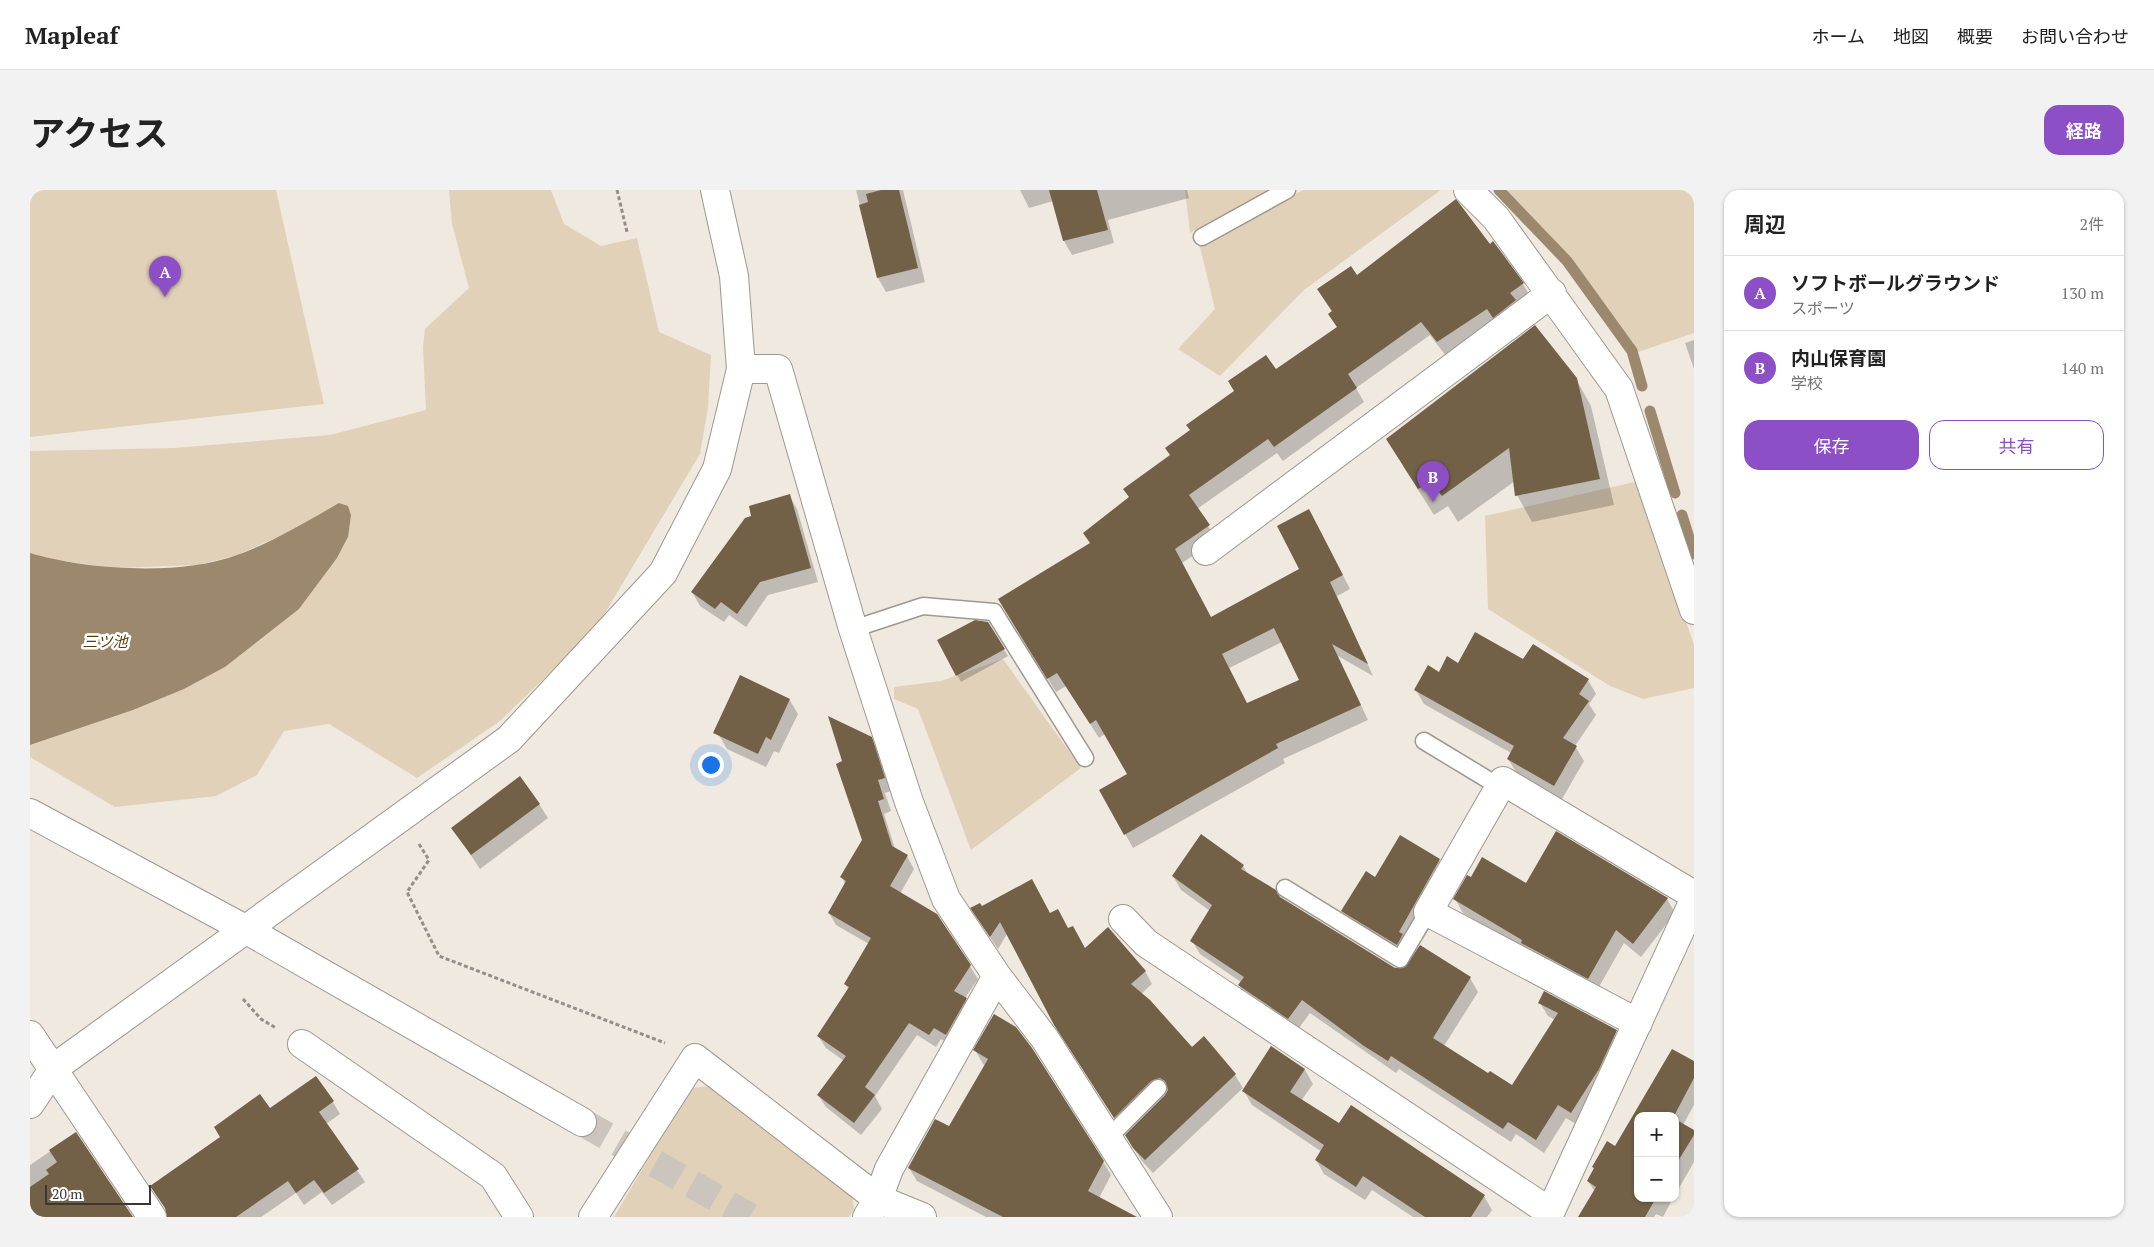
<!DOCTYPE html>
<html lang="ja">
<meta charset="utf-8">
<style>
:root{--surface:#fff;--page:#f2f2f2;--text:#222;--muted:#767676;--line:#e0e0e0;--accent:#8c4fc6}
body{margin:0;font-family:"PT Serif","Noto Sans JP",serif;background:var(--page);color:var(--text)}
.controls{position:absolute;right:15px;bottom:15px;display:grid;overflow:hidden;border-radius:10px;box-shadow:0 1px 4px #0004}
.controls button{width:45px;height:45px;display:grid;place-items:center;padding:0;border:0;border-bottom:1px solid var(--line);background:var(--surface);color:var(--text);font:25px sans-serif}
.scale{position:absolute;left:15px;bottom:12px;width:106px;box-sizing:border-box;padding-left:5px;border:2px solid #3a3734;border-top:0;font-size:14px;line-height:18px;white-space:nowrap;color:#3a3734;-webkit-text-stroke:4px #fff;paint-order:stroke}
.you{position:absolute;left:680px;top:574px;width:18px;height:18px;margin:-12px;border:4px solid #fff;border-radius:50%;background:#1a73e8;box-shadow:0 0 0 8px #1a73e833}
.badge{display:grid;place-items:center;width:32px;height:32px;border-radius:50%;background:var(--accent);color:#fff;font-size:16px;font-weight:700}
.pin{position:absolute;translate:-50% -41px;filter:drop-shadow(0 1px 2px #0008)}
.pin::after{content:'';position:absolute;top:26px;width:18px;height:15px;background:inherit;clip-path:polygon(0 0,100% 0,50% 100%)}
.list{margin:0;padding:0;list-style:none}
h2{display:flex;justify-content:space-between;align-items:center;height:65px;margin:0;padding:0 20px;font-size:21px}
h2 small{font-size:16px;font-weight:400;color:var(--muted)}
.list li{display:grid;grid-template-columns:32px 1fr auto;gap:15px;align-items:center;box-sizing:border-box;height:75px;padding:0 20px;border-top:1px solid var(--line)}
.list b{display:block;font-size:19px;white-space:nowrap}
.list p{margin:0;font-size:16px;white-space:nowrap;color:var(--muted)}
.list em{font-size:16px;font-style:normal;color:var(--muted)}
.actions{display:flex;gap:10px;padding:15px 20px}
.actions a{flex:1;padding:11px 0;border:1px solid var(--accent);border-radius:15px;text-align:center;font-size:18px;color:var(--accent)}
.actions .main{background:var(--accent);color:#fff}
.map{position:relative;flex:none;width:1664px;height:1027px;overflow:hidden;border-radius:15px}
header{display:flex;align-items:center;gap:30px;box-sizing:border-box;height:70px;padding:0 25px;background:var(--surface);border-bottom:1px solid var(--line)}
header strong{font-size:24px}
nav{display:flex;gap:28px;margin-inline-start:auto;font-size:18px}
.intro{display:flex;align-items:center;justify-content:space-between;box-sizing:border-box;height:120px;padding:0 30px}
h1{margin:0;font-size:35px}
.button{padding:12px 22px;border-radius:15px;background:var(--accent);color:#fff;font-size:18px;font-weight:700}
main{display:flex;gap:30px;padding:0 30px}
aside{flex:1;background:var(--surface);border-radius:15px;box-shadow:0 1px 4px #0004}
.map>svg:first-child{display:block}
.green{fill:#e2d1b9}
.water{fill:#9b886d}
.shadow{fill:#0003;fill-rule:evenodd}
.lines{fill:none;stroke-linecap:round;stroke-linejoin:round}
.stream{stroke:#9b886d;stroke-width:11}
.building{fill:#726147;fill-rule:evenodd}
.secondary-tunnel{stroke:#cbc5be;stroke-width:28;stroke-dasharray:28 14;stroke-linecap:butt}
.lane-casing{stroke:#9e9890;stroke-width:19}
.street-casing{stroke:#9e9890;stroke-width:30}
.secondary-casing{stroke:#9e9890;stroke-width:30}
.path{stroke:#928e88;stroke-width:3;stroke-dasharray:4 2.5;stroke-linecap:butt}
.lane{stroke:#fff;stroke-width:16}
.street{stroke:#fff;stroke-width:28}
.secondary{stroke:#fff;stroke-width:28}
.labels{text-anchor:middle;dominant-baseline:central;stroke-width:5;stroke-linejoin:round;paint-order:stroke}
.water-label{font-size:15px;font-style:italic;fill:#583c08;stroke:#fff}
</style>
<header>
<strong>Mapleaf</strong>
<nav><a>ホーム</a><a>地図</a><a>概要</a><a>お問い合わせ</a></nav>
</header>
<div class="intro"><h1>アクセス</h1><a class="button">経路</a></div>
<main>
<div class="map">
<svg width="1664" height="1027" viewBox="0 0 1664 1027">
<rect width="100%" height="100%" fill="#efe9e0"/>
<path class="green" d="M0,0H246L294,214L0,247Z
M419,0H521L534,34L571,56L607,48L629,142L681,165L678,218L670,264L566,438L470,531L387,588L299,534L254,541L227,585L186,606L85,617L0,567V555L103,520L154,499L195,477L269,419L307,368L318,347L257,343L207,365L169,375L85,378L25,370L0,363V261L144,258L300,245L396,220L393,157L395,139L439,98L422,34Z
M1155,0H1240L1160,43Z
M1273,0H1411L1274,100L1190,186L1148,159L1185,119L1170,57Z
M1477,0H1664V143L1608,162L1541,68Z
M1609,291L1664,455V498L1613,509L1580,496L1458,419L1455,326Z
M973,469L1051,578L941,660L888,519L864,509V497L911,491Z
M680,896L822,1005L824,1019L819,1027H584L660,898Z"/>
<path class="water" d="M309,313L318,316L321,325L318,347L307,368L269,419L195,477L154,499L103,520L0,555V363C57,380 151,386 207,365C243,352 276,332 309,313Z"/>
<path class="shadow" d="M826,0H873L895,92L856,102L848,88Z
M990,0H1157L1159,8L1078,30L1084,53L1042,65L1034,51L1023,11L999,18Z
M1460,55L1493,94L1501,108L1416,166L1400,145L1326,198L1334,212L1253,271L1247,263L1167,319L1187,350L1152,373L1181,428L1271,379L1287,335L1320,399L1307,406L1343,486L1308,466L1338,530L1253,569L1255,573L1103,658L1071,600L1099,584L1075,544L1069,548L1036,496L1026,502L978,423L1061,354L1100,308L1141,266L1245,181L1308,138L1300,124L1302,122L1288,100L1327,86ZM1252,452L1271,490L1217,515L1199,478Z
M1664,150V179L1655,153Z
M1546,189L1561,216L1584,315L1502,332L1487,305L1485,291L1428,332L1418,316L1404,325L1373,276Z
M759,305L767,319L788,392L738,405L716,437L699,425L694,432L670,416L662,402L723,327Z
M957,433L978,466L931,492L909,451Z
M1493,471L1558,490L1566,504L1559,514L1566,525L1545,556L1554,571L1532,609L1486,582L1478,569L1481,563L1394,514L1386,500L1409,483L1428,474Z
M759,509L768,524L749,563L744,561L736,577L697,559L689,545Z
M841,548L848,561L861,601L855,603L861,621L854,624L865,659L877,666L884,679L870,704L940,776L948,789L935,808L943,822L924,857L911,849L906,857L887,845L845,906L852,919L831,945L796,917L788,905L814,871L796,858L788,846L819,800L815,794L839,754L806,735L799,723L815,694L812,687L833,651L814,572Z
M509,614L518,628L450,679L423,638Z
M1409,670L1418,684L1375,768L1321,735L1313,721L1345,688Z
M1213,676L1218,684L1249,707L1364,779L1440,788L1448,802L1414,856L1459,885L1483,897L1525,830L1518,826L1510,813L1586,841L1594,854L1549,936L1536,928L1514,963L1486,944L1481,952L1369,879L1366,883L1280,823L1266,842L1217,809L1209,795L1211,792L1170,764L1162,751L1180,721L1151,700L1143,686Z
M1441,689L1637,709L1645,723L1611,767L1594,753L1566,802L1433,723L1425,709Z
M952,717L1020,724L1038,740L1055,760L1115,781L1122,794L1111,804L1162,859L1174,848L1205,885L1213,898L1123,983L1112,971L1104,959L1138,901L1129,903L1092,940L1033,848L977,744L968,759L949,731Z
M964,825L1073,971L1081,985L1069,1008L1101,1027H956L887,991L879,978L920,937L956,876L953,874L945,860Z
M1242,858L1275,880L1283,894L1271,911L1309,934L1454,1006L1462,1020L1457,1027H1383L1342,1000L1335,1010L1294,984L1286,970L1292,962L1222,915L1214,901Z
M1642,861L1664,873V915L1653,935L1664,941V972L1645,1005V926H1608V1008H1643L1633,1027L1626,1024L1624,1027H1550L1565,1002L1558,991L1565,980L1563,977L1585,958Z
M303,912L310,924L296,934L335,992L302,1015L292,1002L274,1015L266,1003L231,1027H154L240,920Z
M46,944L101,1027H0V975Z"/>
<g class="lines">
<path class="stream" d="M1469,0L1537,71L1602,161L1612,196
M1620,221L1645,303
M1652,325L1664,364"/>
</g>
<path class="building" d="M851,0H869L888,78L847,88L829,15L838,12L836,4Z
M1019,0H1067L1078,40L1033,51Z
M1426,9L1460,54L1463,51L1494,93L1480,103L1486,110L1463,128L1457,119L1407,152L1391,132L1318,184L1327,198L1244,257L1238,249L1159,305L1180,335L1145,359L1181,427L1269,379L1247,336L1279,319L1313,385L1300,392L1338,474L1302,454L1331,515L1246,554L1248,558L1094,645L1069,600L1097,584L1066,530L1060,534L1027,483L1017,489L968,409L1060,353L1053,343L1099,307L1093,299L1140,265L1135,258L1160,240L1156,235L1204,201L1198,191L1236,165L1246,179L1307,137L1298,124L1302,121L1287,99L1321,76L1327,85ZM1244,438L1269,490L1217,513L1192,464Z
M1505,135L1547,188L1570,289L1485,306L1479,258L1412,306L1401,291L1388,299L1356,249Z
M760,304L781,378L730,392L707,424L691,412L685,419L661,402L715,328L721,326L719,316Z
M945,430L958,432L975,459L926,486L907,450Z
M1445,442L1493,469L1503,454L1559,489L1549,504L1559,511L1533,548L1547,556L1524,596L1477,569L1484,556L1384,500L1398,475L1409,482L1417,466L1428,473Z
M710,485L760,509L741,550L736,547L728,564L683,543Z
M798,526L842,547L855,588L848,590L854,609L848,611L862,656L878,665L860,696L907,724L941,775L924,801L937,808L916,845L904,838L899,845L879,833L835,897L845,905L824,933L787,905L816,866L787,846L819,797L814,794L841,748L798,723L816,691L810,687L832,650L806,574L812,571Z
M490,586L510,614L441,665L421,638Z
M1526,641L1638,708L1603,754L1586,740L1558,789L1491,753L1492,750L1423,709L1437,685L1441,687L1452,667L1496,693Z
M1171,644L1214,675L1211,679L1246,700L1250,707L1365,778L1375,777L1390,755L1441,787L1403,848L1458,883L1460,881L1482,895L1528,823L1508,813L1514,801L1587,840L1569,879L1541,923L1528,915L1506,950L1478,932L1473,939L1361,866L1358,871L1334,856L1272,810L1258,829L1208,795L1214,787L1160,751L1182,715L1142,686Z
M1370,645L1410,669L1369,742L1373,744L1367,755L1311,721L1336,681L1345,687Z
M1002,689L1020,723L1028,719L1038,738L1043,736L1055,758L1078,737L1116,781L1101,794L1120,810L1162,857L1174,846L1206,884L1115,970L1103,958L1095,945L1135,905L1138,900L1135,891L1130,888L1121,891L1084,928L1024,835L970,732L960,747L940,718L950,713L952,716Z
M964,824L986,837L1002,858L1074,971L1058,1001L1107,1027H973L878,978L905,929L919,936L958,869L943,860Z
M1241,856L1275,879L1260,902L1309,933L1321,915L1455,1005L1441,1027H1395L1333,986L1326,997L1285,970L1294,955L1212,901Z
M1642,859L1664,871V888L1644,926H1608V1008H1626L1615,1027H1548L1566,997L1557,991L1564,978L1562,977L1577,951L1585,956Z
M286,886L304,911L289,922L329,979L294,1003L284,990L266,1003L258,991L206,1027H137L135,1018L120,996L190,947L184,937L230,904L240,918Z
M1645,929L1664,940V945L1645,976Z
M46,942L103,1027H0V997L19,984L16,980L27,972L19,960Z"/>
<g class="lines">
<path class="secondary-tunnel" d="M552,932L720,1027"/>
<g class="lane-casing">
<path id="lane" d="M1172,47L1257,0
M823,439L893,416L964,422L1055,568
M1394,551L1470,597
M1255,698L1370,769L1398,722
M1078,948L1128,898"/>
</g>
<g class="street-casing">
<path id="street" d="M1438,0L1466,28L1589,199L1664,420
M711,179H748L823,439L879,612L916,709L967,786L1015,849L1128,1027
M1176,361L1522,103
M1093,729L1116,753L1520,1022
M1608,833L1398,722L1473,591L1664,705
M0,845L122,1027
M272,854L463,986L489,1027
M0,914L24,878L479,549L633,383L687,279L711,179L704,86L685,0
M563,1027L665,868L848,1009L859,979L967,786
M837,1027L848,1009L892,1027
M1518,1027L1664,710"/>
</g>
<g class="secondary-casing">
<path id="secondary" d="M0,623L217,740L552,932"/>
</g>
<path class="path" d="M587,0L597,42
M389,654L399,670L377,702L409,766L635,853
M213,809L231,829L246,838"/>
<use href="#lane" class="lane"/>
<use href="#street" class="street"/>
<use href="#secondary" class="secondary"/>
</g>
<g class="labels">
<g class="water-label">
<text x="75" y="451">三ツ池</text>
</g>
</g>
</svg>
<div class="controls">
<button>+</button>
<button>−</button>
</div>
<div class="scale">20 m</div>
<div class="you"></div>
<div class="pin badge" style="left:135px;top:107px">A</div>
<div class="pin badge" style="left:1403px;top:312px">B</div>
</div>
<aside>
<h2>周辺<small>2件</small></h2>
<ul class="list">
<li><span class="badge">A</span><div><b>ソフトボールグラウンド</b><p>スポーツ</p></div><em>130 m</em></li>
<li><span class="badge">B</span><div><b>内山保育園</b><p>学校</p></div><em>140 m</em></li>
</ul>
<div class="actions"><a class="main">保存</a><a>共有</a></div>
</aside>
</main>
